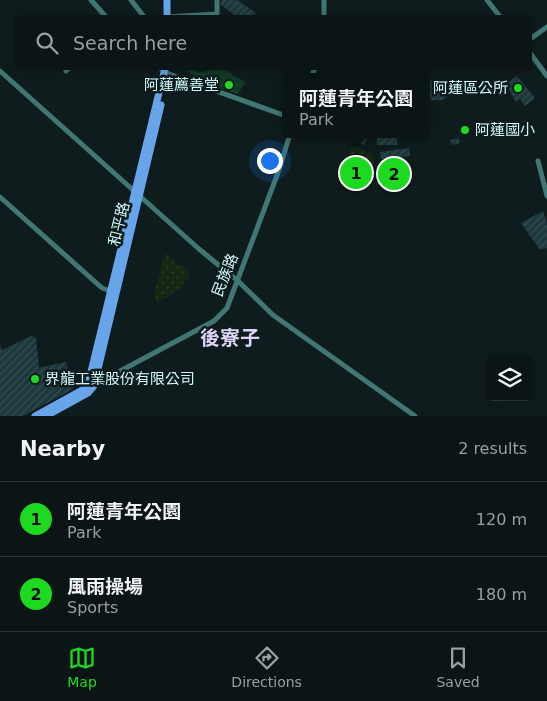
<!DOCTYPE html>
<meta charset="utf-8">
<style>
:root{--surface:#0b1516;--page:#192223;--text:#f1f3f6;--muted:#9a9fa1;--line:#2b3435;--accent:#1dd91f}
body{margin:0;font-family:"DejaVu Sans","Noto Sans TC",sans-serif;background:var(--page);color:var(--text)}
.controls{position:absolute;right:15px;bottom:15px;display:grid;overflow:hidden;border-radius:5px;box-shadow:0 2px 12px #0003}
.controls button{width:45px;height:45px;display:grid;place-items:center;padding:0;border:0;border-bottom:1px solid var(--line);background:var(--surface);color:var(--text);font:25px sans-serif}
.you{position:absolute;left:269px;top:160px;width:18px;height:18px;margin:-12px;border:4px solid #fff;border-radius:50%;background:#1a73e8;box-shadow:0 0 0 8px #1a73e833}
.badge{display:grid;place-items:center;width:32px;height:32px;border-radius:50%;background:var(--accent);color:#111;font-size:16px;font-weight:700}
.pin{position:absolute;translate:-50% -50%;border:2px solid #fff;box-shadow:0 1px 5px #0006}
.popup{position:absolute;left:282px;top:73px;width:148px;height:65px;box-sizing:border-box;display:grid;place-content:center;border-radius:5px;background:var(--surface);filter:drop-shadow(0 1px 4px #0005);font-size:16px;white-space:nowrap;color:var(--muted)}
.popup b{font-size:19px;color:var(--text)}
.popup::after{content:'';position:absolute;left:50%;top:100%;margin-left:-10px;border:10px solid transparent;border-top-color:var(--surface)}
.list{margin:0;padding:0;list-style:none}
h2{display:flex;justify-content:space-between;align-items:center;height:65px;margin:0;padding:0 20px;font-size:21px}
h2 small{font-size:16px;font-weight:400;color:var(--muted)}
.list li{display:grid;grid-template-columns:32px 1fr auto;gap:15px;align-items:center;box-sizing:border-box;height:75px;padding:0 20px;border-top:1px solid var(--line)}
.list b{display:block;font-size:19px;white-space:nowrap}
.list p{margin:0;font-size:16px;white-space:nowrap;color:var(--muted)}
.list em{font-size:16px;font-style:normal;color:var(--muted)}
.icon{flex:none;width:28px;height:28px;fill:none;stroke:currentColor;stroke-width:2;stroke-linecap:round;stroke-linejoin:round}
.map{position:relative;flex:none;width:547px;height:416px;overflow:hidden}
.search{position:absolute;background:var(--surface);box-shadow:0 2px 12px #0003;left:15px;right:15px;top:15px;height:55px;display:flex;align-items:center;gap:12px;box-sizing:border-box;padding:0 18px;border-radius:5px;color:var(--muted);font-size:19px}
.sheet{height:215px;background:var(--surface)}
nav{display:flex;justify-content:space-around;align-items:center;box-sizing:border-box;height:70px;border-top:1px solid var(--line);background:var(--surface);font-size:14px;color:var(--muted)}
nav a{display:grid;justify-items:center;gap:2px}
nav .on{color:var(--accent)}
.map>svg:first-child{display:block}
.park{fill:url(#park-dots)}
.pitch{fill:#152613}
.water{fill:url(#water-ripples)}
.building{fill:url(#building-hatch)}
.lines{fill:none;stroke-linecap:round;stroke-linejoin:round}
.minor{stroke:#407673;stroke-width:5}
.major{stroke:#67a4ea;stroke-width:7}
.poi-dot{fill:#1dd91f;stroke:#0f1c1d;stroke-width:2}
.labels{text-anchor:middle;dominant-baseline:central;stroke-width:5;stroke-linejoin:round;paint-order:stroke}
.poi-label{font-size:15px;fill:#d1f8f9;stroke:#0f1c1d;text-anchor:end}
.street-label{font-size:15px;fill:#d1f8f9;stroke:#0f1c1d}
.district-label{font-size:20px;font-weight:bold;fill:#ddd3f9;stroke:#0f1c1d}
</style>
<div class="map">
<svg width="547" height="416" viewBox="0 0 547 416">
<defs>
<pattern id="park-dots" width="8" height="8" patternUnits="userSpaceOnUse" patternTransform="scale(1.25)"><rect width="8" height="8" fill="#152613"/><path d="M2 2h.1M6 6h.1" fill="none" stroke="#2b3c2a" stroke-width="1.8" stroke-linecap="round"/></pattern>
<pattern id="water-ripples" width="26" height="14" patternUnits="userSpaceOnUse" patternTransform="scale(1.25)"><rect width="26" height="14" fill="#113a26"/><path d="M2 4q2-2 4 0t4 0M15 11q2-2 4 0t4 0" fill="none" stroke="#274e3c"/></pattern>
<pattern id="building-hatch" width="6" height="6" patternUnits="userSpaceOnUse" patternTransform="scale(1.25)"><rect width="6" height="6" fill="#1d383c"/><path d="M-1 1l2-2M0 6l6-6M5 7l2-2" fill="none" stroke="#324c4f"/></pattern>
</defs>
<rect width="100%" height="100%" fill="#0f1c1d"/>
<path class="park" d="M352,145L373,155L374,161L362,193L339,185Z
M165,253L190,272C184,288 173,294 158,302L153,298Z"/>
<path class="pitch" d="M399,163L401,183L388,184L386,164Z"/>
<path class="water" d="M185,68H195V71L199,73L221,68L245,82L238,94L198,81Z"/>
<path class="building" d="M222,0H237L256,13L253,16L256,18H238L220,4Z
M517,76L535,98L525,106L520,99L516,102L506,84Z
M426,80H444V83H447V98H444V100H426Z
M495,131L497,135L485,138L484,134Z
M355,134L367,139L364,145L352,141Z
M397,137V145H377V138Z
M458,138L460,143L452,145L450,140Z
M409,148L410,156L381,159L380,152Z
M543,211L547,223V248L540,250L521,223Z
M31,336L36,338L39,368L66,362L73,389L23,416H0V344L2,350Z"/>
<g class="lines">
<path class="minor" d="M91,0L107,18
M131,0L145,18
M324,0V18
M487,0L501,18
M167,17L217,14V0
M530,39L547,27
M530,53L547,76
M160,68L169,74L286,116
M0,71L199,249L238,281L273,315L415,416
M66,71L69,68
M311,77L315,68
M538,161L547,196
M0,197L102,288L113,292
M92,386L214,321L227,308L279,170L290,134"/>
<path class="major" d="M167,0V18
M35,416L84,389L88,384L165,68
M46,416L88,393L94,386L161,105"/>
</g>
<g class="poi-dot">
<circle cx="229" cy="85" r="5"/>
<circle cx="518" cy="88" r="5"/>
<circle cx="465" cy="130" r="5"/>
<circle cx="35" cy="379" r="5"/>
</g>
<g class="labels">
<g class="poi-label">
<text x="219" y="85">阿蓮薦善堂</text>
<text x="508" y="88">阿蓮區公所</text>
<text x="475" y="130" text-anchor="start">阿蓮國小</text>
<text x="45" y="379" text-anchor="start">界龍工業股份有限公司</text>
</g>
<g class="street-label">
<text transform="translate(119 224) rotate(-76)">和平路</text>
<text transform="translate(225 275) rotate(-68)">民族路</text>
</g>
<g class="district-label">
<text x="230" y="338">後寮子</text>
</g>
</g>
</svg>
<div class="controls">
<button><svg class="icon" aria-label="layers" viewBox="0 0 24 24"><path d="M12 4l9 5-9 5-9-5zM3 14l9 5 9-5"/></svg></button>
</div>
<div class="you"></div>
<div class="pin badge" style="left:356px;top:173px">1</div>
<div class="popup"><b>阿蓮青年公園</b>Park</div>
<div class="pin badge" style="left:394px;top:174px">2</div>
<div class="search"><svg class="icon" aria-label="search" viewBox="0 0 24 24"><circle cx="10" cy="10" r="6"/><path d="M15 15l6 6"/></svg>Search here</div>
</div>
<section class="sheet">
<h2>Nearby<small>2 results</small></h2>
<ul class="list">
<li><span class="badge">1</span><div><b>阿蓮青年公園</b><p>Park</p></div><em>120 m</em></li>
<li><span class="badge">2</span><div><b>風雨操場</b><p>Sports</p></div><em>180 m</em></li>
</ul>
</section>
<nav>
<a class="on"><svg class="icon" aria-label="map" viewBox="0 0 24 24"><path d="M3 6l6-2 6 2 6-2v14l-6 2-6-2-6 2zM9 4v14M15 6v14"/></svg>Map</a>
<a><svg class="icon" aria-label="directions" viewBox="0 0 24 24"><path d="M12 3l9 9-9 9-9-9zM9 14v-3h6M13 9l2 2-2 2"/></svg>Directions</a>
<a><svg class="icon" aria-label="saved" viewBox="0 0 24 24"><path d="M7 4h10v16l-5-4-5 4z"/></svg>Saved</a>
</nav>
